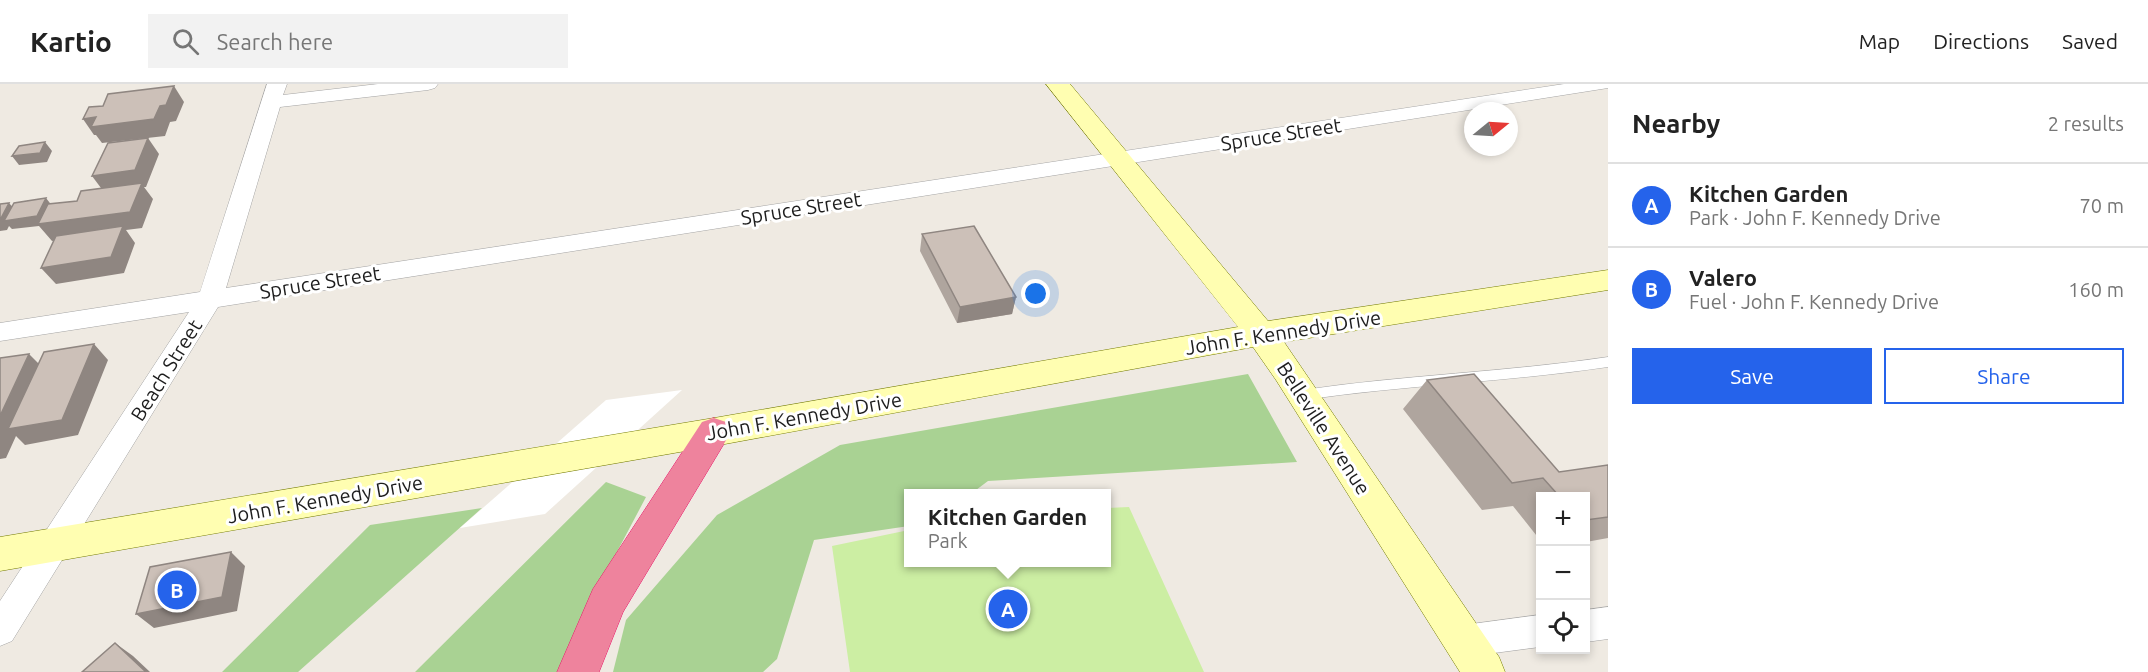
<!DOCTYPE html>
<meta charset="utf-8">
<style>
:root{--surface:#fff;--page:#f2f2f2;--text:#222;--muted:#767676;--line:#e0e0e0;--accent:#2563eb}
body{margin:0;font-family:Ubuntu,sans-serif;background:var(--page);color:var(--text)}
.controls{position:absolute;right:18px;bottom:18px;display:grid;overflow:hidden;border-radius:0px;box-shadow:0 3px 9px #0003}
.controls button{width:54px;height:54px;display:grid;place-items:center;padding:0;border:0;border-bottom:2px solid var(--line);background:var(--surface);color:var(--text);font:30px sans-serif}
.compass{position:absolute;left:1464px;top:18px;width:54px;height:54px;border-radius:50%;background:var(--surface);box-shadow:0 3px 9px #0003;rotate:72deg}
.you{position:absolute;left:1036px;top:210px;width:21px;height:21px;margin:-15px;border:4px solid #fff;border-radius:50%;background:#1a73e8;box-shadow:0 0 0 9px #1a73e833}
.badge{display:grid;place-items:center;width:39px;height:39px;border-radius:50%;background:var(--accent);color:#fff;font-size:20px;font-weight:700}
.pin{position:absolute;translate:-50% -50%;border:3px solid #fff;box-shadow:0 2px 6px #0006}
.popup{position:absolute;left:904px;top:405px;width:207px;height:78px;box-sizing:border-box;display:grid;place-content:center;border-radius:0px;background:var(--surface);filter:drop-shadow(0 2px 4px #0005);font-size:20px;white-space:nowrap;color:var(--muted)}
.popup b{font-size:22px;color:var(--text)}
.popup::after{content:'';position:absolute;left:50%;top:100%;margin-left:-12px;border:12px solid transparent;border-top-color:var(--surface)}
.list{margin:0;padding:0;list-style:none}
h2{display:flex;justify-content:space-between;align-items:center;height:78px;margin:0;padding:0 24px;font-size:26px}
h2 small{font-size:20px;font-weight:400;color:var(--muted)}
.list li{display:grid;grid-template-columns:39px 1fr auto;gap:18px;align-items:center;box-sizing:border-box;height:84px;padding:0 24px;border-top:2px solid var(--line)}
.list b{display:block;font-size:22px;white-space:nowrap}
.list p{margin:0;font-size:20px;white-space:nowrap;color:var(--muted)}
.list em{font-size:20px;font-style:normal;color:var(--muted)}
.actions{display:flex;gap:12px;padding:18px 24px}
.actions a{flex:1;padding:14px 0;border:2px solid var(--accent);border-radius:0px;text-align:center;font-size:21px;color:var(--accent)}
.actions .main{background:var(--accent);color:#fff}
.icon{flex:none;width:33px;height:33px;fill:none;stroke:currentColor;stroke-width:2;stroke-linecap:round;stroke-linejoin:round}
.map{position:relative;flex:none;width:1608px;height:588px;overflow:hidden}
header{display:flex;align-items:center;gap:36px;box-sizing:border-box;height:84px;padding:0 30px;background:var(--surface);border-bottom:2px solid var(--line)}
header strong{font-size:28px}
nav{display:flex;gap:33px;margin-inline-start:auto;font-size:21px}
.search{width:420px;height:54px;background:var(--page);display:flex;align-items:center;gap:15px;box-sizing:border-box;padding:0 21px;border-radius:0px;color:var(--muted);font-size:22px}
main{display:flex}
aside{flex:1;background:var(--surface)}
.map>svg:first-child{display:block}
.grass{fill:#cceea3}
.forest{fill:#a9d293}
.pier{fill:#fff}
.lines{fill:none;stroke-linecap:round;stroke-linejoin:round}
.service-casing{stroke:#a4a4a4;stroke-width:1}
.minor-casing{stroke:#a4a4a4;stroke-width:1}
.secondary-casing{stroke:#727900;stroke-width:1}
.motorway-casing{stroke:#e81569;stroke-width:1}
.service{fill:#fff;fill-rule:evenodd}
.minor{fill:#fff;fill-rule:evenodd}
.secondary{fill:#fffeb1;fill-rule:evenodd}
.motorway{fill:#ee839d;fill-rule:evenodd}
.wall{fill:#afa59e}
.shaded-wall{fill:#8f8681}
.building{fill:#ccc0b8;stroke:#8f8681;stroke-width:1.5}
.labels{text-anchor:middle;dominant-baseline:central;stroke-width:6;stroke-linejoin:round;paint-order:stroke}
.street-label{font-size:20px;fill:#1d1d1d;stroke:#fff}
</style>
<header>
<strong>Kartio</strong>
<div class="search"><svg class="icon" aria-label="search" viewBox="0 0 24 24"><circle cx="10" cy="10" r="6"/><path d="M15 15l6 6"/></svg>Search here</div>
<nav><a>Map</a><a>Directions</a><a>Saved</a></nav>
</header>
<main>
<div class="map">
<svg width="1608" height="588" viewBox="0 0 1608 588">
<rect width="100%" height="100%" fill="#efeae2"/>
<path class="grass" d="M1129,423L1204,588H850L832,462L909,446V478H1107V424Z"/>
<path class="forest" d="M1248,290L1297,378L988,397L972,409L909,410V442L814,456L777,575L763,588H613L626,536L717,431L840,361Z
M606,398L646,413L582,534L564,588H415Z
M482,424L298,588H222L370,441Z"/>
<path class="pier" d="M682,306L545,430L460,444L606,316Z"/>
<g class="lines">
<g class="service-casing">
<path id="service" d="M1608,273V283C1507,298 1404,301 1303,316L1298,315L1296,311L1298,307L1303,306C1404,291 1507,288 1608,273Z"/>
</g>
<g class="minor-casing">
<path id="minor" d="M267,0H287L283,11L378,0H438L435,4L428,6L280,23L226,204L1564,0H1608V4L218,223L12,557L0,562V517L189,228L0,257V239L200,208Z
M1608,523V555L1586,558V526Z
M1540,531V563L1464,573L1452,568L1447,557L1452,546L1464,541Z"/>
</g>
<g class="secondary-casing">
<path id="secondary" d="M1046,0H1070L1268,237L1608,186V206L1284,258L1499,573L1505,588H1460L1276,296L1253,263L714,362L0,487V453L714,334L1238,243Z"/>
</g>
<g class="motorway-casing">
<path id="motorway" d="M714,334L726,338L731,348L623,528L599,588H557L593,505L702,338Z"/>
</g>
<use href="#service" class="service"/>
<use href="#minor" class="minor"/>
<use href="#secondary" class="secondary"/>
<use href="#motorway" class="motorway"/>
</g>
<path class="wall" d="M922,150L1016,213L1012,230L957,239L920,167Z
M1427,296L1559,388L1608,381V454L1586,458V412H1540V456L1513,422L1482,426L1403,325Z"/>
<path class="shaded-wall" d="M174,2L184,18L176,37L170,38L165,52L102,59L96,51H94L83,35L160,22Z
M148,54L159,70L146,103H144L153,115L142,144L126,146L135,159L124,189L56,200L41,184L121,147L52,157L39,142L12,145L9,142L7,146L0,147V136L9,119L17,128L46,114L53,123L45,139L104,108L92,92Z
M45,58L52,67L47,78L19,81L12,72Z
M1016,213L1012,230L957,239L960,223Z
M94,260L108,276L78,351L25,361L16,352L6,374L0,375V332L29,270L45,286Z
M231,468L245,482L237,527L154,544L136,530Z
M115,559L133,572L150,588H146Z"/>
<path class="building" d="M174,2L166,21L160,22L154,35L91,43L96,33L83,35L89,23L103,22L108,10Z
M148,54L135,86L92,92L108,59Z
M45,58L40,69L12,72L19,62Z
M142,99L130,128L38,140L48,120L77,117L81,107Z
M46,114L37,132L4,137L14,119Z
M9,119L0,136V120Z
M123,142L111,173L41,184L56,152Z
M974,142L1016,213L960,223L922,150Z
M94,260L62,336L8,345L44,268Z
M29,270L0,332V274Z
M1474,290L1559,388L1608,381V433L1586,436V412H1559L1543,394L1512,399L1427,296Z
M231,468L222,513L136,530L150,483Z
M115,559L146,588H82Z"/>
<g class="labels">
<g class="street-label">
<text transform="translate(1281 50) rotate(-9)">Spruce Street</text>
<text transform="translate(801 124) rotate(-9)">Spruce Street</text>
<text transform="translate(320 198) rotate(-9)">Spruce Street</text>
<text transform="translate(1283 248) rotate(-9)">John F. Kennedy Drive</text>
<text transform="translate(166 286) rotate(-58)">Beach Street</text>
<text transform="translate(804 332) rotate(-10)">John F. Kennedy Drive</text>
<text transform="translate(1324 344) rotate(57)">Belleville Avenue</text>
<text transform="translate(325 415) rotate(-10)">John F. Kennedy Drive</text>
</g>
</g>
</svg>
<div class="controls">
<button>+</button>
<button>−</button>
<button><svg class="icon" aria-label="locate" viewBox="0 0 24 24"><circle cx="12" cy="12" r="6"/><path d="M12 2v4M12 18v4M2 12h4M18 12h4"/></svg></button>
</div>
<svg class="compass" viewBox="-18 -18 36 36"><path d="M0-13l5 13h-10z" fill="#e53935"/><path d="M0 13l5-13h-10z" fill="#767676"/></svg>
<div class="you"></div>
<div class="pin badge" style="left:1008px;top:525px">A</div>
<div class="popup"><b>Kitchen Garden</b>Park</div>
<div class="pin badge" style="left:177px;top:506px">B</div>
</div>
<aside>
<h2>Nearby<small>2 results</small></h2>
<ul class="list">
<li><span class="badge">A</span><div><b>Kitchen Garden</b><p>Park · John F. Kennedy Drive</p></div><em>70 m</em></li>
<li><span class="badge">B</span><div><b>Valero</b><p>Fuel · John F. Kennedy Drive</p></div><em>160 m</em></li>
</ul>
<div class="actions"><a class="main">Save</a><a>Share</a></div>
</aside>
</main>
